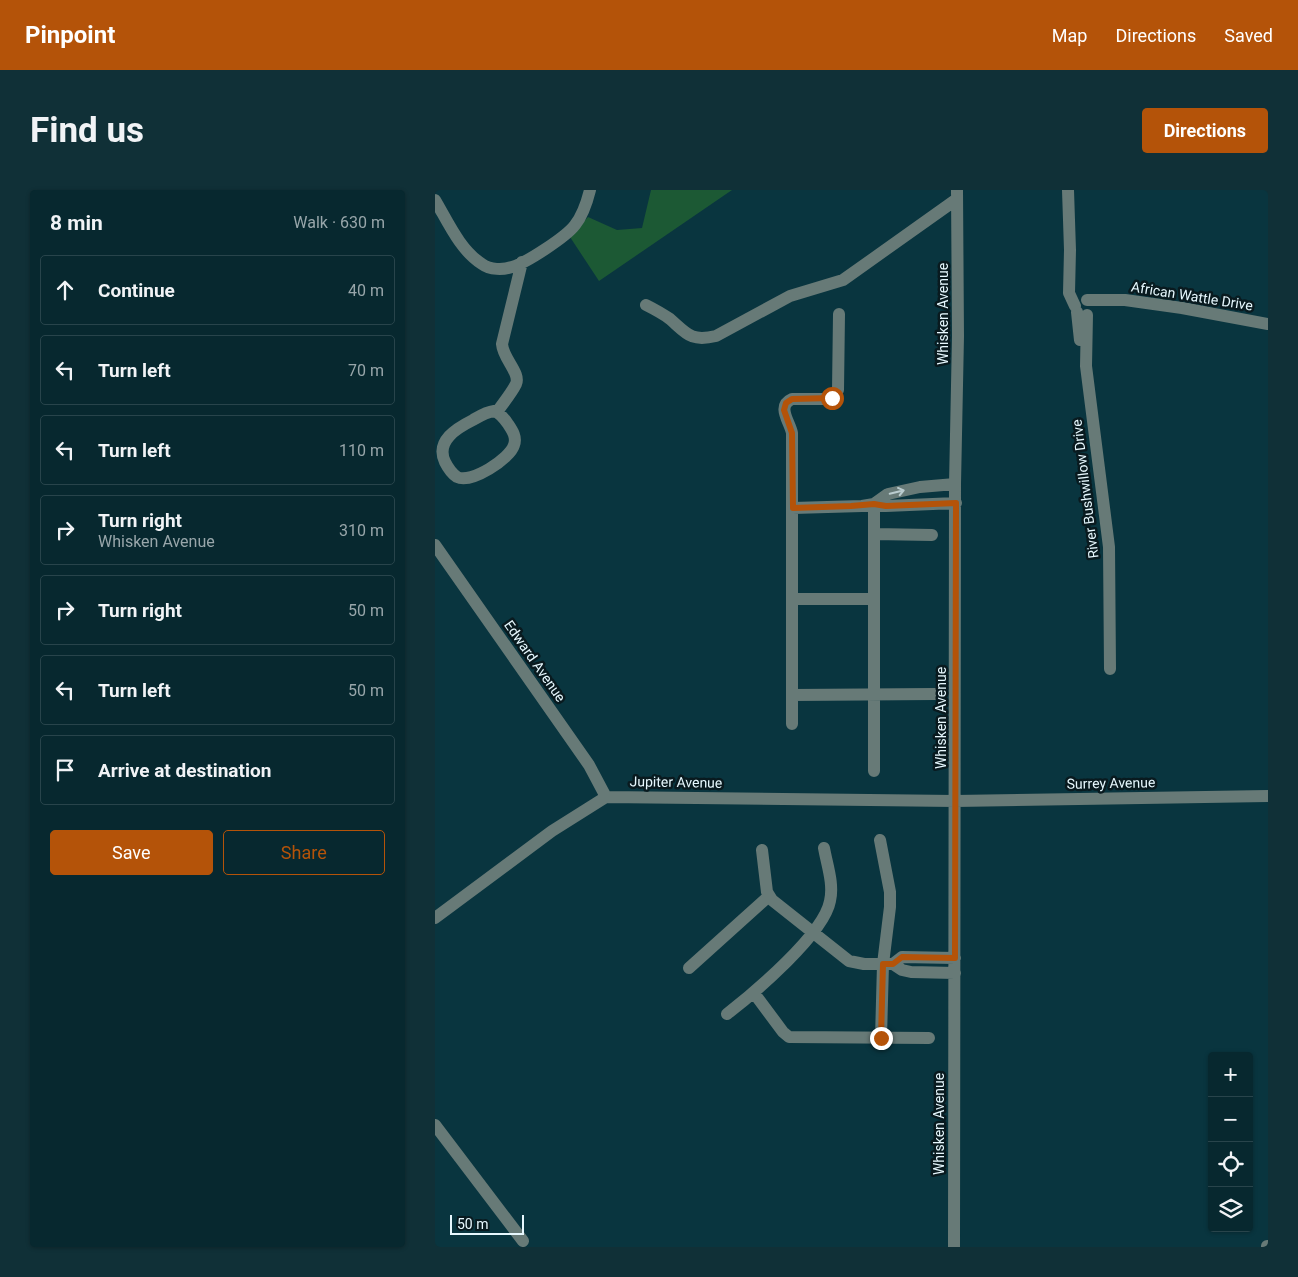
<!DOCTYPE html>
<meta charset="utf-8">
<style>
:root{--surface:#07282f;--page:#103037;--text:#f1f3f6;--muted:#98a6aa;--line:#28444b;--accent:#b45309}
body{margin:0;font-family:Roboto,sans-serif;background:var(--page);color:var(--text)}
.controls{position:absolute;right:15px;bottom:15px;display:grid;overflow:hidden;border-radius:5px;box-shadow:0 1px 4px #0004}
.controls button{width:45px;height:45px;display:grid;place-items:center;padding:0;border:0;border-bottom:1px solid var(--line);background:var(--surface);color:var(--text);font:25px sans-serif}
.scale{position:absolute;left:15px;bottom:12px;width:74px;box-sizing:border-box;padding-left:5px;border:2px solid #e7f8fe;border-top:0;font-size:14px;line-height:18px;white-space:nowrap;color:#e7f8fe;-webkit-text-stroke:4px #091a1f;paint-order:stroke}
.stop{position:absolute;width:15px;height:15px;margin:-11px;border:4px solid #b45309;border-radius:50%;background:#fff}
.stop.end{background:#b45309;border-color:#fff;box-shadow:0 1px 5px #0008}
.list{margin:0;padding:0;list-style:none}
h2{display:flex;justify-content:space-between;align-items:center;height:65px;margin:0;padding:0 20px;font-size:21px}
h2 small{font-size:16px;font-weight:400;color:var(--muted)}
.list li{display:grid;grid-template-columns:32px 1fr auto;gap:15px;align-items:center;box-sizing:border-box;height:70px;margin:0 10px 10px;padding:0 10px;border:1px solid var(--line);border-radius:5px}
.list b{display:block;font-size:19px;white-space:nowrap}
.list p{margin:0;font-size:16px;white-space:nowrap;color:var(--muted)}
.list em{font-size:16px;font-style:normal;color:var(--muted)}
.actions{display:flex;gap:10px;padding:15px 20px}
.actions a{flex:1;padding:11px 0;border:1px solid var(--accent);border-radius:5px;text-align:center;font-size:18px;color:var(--accent)}
.actions .main{background:var(--accent);color:#fff}
.icon{flex:none;width:28px;height:28px;fill:none;stroke:currentColor;stroke-width:2;stroke-linecap:round;stroke-linejoin:round}
.map{position:relative;flex:none;width:833px;height:1057px;overflow:hidden;border-radius:5px}
header{display:flex;align-items:center;gap:30px;box-sizing:border-box;height:70px;padding:0 25px;background:var(--accent);color:#fff}
header strong{font-size:24px}
nav{display:flex;gap:28px;margin-inline-start:auto;font-size:18px}
.intro{display:flex;align-items:center;justify-content:space-between;box-sizing:border-box;height:120px;padding:0 30px}
h1{margin:0;font-size:35px}
.button{padding:12px 22px;border-radius:5px;background:var(--accent);color:#fff;font-size:18px;font-weight:700}
main{display:flex;gap:30px;padding:0 30px}
aside{flex:1;background:var(--surface);border-radius:5px;box-shadow:0 1px 4px #0004}
.map>svg:first-child{display:block}
.green{fill:#1c5934}
.lines{fill:none;stroke-linecap:round;stroke-linejoin:round}
.minor{stroke:#677a77;stroke-width:12}
.oneway{stroke:#bacccf}
.route{stroke:#b45309;stroke-width:6}
.labels{text-anchor:middle;dominant-baseline:central;stroke-width:5;stroke-linejoin:round;paint-order:stroke}
.street-label{font-size:14px;fill:#e7f8fe;stroke:#091a1f}
</style>
<header>
<strong>Pinpoint</strong>
<nav><a>Map</a><a>Directions</a><a>Saved</a></nav>
</header>
<div class="intro"><h1>Find us</h1><a class="button">Directions</a></div>
<main>
<aside>
<h2>8 min<small>Walk · 630 m</small></h2>
<ul class="list">
<li><svg class="icon" aria-label="ahead" viewBox="0 0 24 24"><path d="M12 20V5M6 11l6-6 6 6"/></svg><div><b>Continue</b></div><em>40 m</em></li>
<li><svg class="icon" aria-label="left" viewBox="0 0 24 24"><path d="M17 20v-9H6M10 6l-5 5 5 5"/></svg><div><b>Turn left</b></div><em>70 m</em></li>
<li><svg class="icon" aria-label="left" viewBox="0 0 24 24"><path d="M17 20v-9H6M10 6l-5 5 5 5"/></svg><div><b>Turn left</b></div><em>110 m</em></li>
<li><svg class="icon" aria-label="right" viewBox="0 0 24 24"><path d="M7 20v-9h11M14 6l5 5-5 5"/></svg><div><b>Turn right</b><p>Whisken Avenue</p></div><em>310 m</em></li>
<li><svg class="icon" aria-label="right" viewBox="0 0 24 24"><path d="M7 20v-9h11M14 6l5 5-5 5"/></svg><div><b>Turn right</b></div><em>50 m</em></li>
<li><svg class="icon" aria-label="left" viewBox="0 0 24 24"><path d="M17 20v-9H6M10 6l-5 5 5 5"/></svg><div><b>Turn left</b></div><em>50 m</em></li>
<li><svg class="icon" aria-label="arrive" viewBox="0 0 24 24"><path d="M6 21V4h12l-3 4 3 4H6"/></svg><div><b>Arrive at destination</b></div></li>
</ul>
<div class="actions"><a class="main">Save</a><a>Share</a></div>
</aside>
<div class="map">
<svg width="833" height="1057" viewBox="0 0 833 1057">
<rect width="100%" height="100%" fill="#09353f"/>
<path class="green" d="M216,0H297L164,91L135,47L153,27L182,40L207,38Z"/>
<g class="lines">
<path class="minor" d="M633,0L635,60L634,103L640,116
M0,10C13,32 25,60 47,74C55,80 68,80 77,77C91,73 131,47 140,35C148,25 152,12 155,0
M652,110H690L747,118L833,134
M211,115C219,119 228,124 235,129C252,144 256,152 281,146L355,106L408,90L522,9
M642,122L645,150
M652,125L651,176L674,357L675,479
M59,221C65,223 69,228 73,234C77,240 82,247 79,255C75,269 36,294 22,287C16,283 13,278 10,272C0,251 22,238 38,230C45,226 51,222 59,221Z
M62,222C68,213 76,204 81,194C86,183 68,169 67,154L87,72
M439,314L453,304L485,297L520,294
M358,318L427,316L439,314L451,316L521,313
M439,344L497,345
M0,355L154,575L171,607
M357,409H439
M357,505L500,504
M357,534V243C355,232 341,216 357,209H394L397,207L403,200L404,124
M439,581V314
M445,650L455,702V717L448,774L446,848
M327,660L332,702L337,710L414,771L429,774H458L467,767L520,768
M0,728L117,641L171,607L520,611L833,606
M458,774L467,780L476,782L520,783
M254,778L334,706
M319,803L348,842L354,847L494,848
M292,824C319,803 389,744 395,711C399,694 392,675 389,658
M0,935L88,1051
M519,1057L520,294L523,146L522,0
M832,1057V1056"/>
</g>
<defs><path id="oneway-shaft" d="M-6 0H5M1.5-3L5.5 0L1.5 3" fill="none" stroke-width="1.6" stroke-linecap="round" stroke-linejoin="round" transform="scale(1.25)"/></defs>
<use class="oneway" href="#oneway-shaft" transform="translate(462 302) rotate(-13)"/>
<g class="lines">
<path class="route" d="M397,208L357,209L351,213L349,220L357,243L358,318L416,316L439,314L451,316L521,313L520,768L467,767L458,774H448L446,848"/>
</g>
<g class="labels">
<g class="street-label">
<text transform="translate(757 106) rotate(9)">African Wattle Drive</text>
<text transform="translate(508 124) rotate(-90)">Whisken Avenue</text>
<text transform="translate(650 299) rotate(-97)">River Bushwillow Drive</text>
<text transform="translate(100 471) rotate(55)">Edward Avenue</text>
<text transform="translate(506 528) rotate(-90)">Whisken Avenue</text>
<text transform="translate(241 592) rotate(1)">Jupiter Avenue</text>
<text transform="translate(676 593) rotate(-1)">Surrey Avenue</text>
<text transform="translate(504 934) rotate(-90)">Whisken Avenue</text>
</g>
</g>
</svg>
<div class="controls">
<button>+</button>
<button>−</button>
<button><svg class="icon" aria-label="locate" viewBox="0 0 24 24"><circle cx="12" cy="12" r="6"/><path d="M12 2v4M12 18v4M2 12h4M18 12h4"/></svg></button>
<button><svg class="icon" aria-label="layers" viewBox="0 0 24 24"><path d="M12 4l9 5-9 5-9-5zM3 14l9 5 9-5"/></svg></button>
</div>
<div class="scale">50 m</div>
<div class="stop" style="left:397px;top:208px"></div>
<div class="stop end" style="left:446px;top:848px"></div>
</div>
</main>
